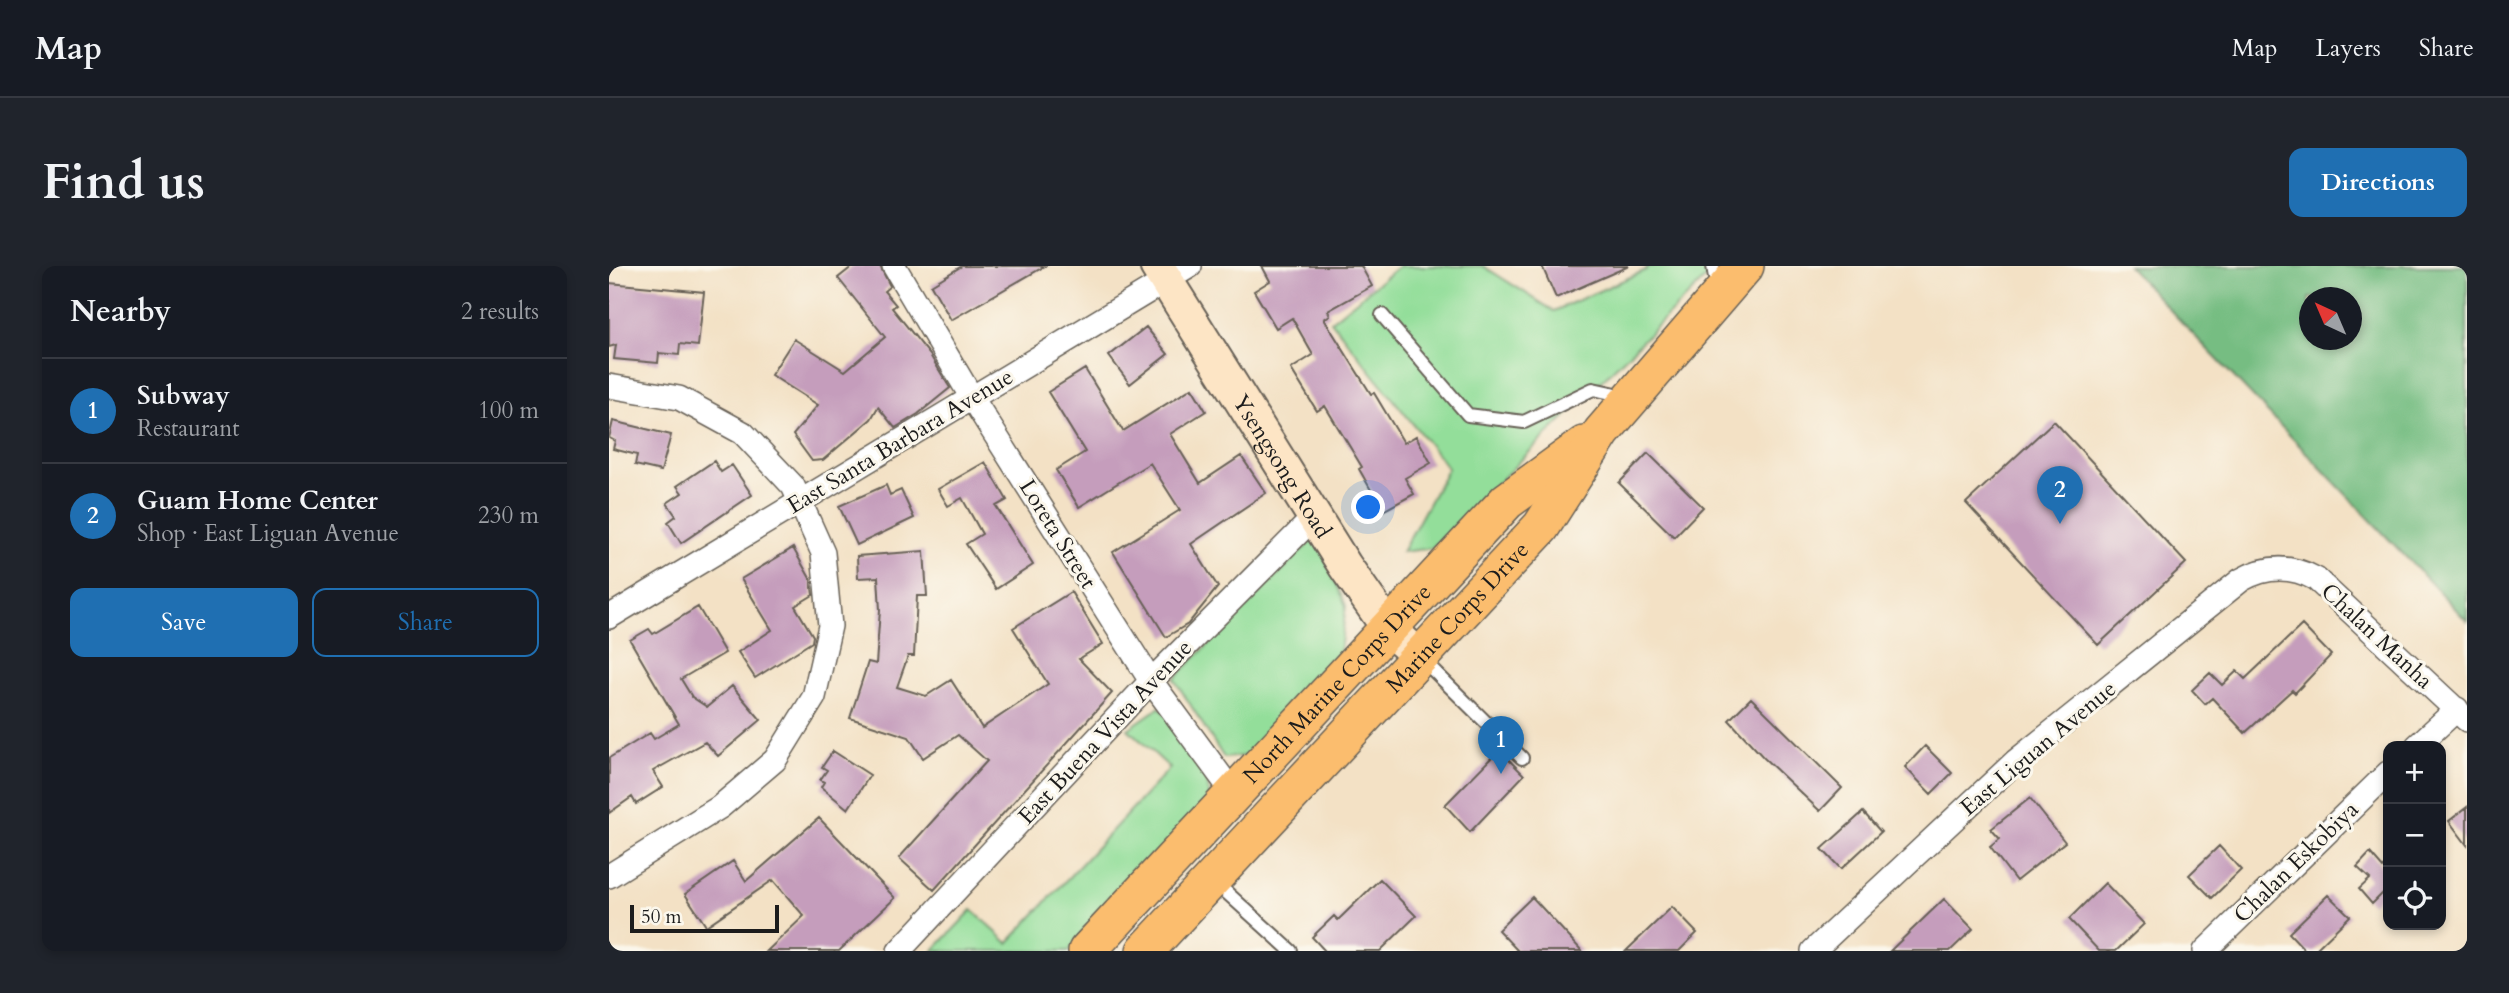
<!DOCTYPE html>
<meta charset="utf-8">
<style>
:root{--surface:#171b24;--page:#20242c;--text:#f1f3f6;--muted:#9ea1a6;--line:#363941;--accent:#1f6fb2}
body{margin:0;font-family:Cardo,serif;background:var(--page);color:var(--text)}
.controls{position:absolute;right:21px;bottom:21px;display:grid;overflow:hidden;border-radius:14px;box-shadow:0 4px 10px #0003}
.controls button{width:63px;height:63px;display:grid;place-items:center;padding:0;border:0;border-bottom:2px solid var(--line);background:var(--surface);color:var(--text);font:35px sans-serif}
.compass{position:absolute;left:1690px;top:21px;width:63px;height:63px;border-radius:50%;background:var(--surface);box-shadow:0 4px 10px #0003;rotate:316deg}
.scale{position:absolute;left:21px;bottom:18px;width:149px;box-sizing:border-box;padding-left:7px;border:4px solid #1c1c1c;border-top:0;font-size:19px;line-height:24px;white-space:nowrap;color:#1c1c1c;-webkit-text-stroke:5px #fbf7ec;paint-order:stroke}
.you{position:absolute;left:760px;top:242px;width:24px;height:24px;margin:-18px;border:5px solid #fff;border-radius:50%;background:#1a73e8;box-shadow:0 0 0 10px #1a73e833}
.badge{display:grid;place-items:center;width:46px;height:46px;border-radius:50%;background:var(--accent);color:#fff;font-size:23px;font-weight:700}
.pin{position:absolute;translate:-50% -58px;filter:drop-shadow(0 2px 4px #0008)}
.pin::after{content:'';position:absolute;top:37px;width:24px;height:21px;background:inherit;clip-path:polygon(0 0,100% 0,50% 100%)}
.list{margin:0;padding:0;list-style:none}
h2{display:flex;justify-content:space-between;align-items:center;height:91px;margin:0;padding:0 28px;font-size:30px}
h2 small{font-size:23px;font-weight:400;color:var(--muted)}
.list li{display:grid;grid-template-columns:46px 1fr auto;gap:21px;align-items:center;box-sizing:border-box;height:105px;padding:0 28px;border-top:2px solid var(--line)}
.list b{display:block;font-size:26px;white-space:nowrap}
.list p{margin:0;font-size:23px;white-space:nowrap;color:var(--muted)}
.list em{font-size:23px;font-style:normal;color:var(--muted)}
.actions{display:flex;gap:14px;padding:21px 28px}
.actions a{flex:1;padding:16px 0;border:2px solid var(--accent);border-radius:14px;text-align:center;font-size:24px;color:var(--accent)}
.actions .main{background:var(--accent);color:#fff}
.icon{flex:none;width:38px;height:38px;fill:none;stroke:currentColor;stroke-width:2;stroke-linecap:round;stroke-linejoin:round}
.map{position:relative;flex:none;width:1858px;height:685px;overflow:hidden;border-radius:14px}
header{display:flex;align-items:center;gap:42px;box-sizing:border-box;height:98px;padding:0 35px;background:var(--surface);border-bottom:2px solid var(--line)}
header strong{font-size:33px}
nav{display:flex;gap:38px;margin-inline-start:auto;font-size:24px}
.intro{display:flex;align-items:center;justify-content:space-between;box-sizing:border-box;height:168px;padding:0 42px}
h1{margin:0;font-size:49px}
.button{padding:18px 32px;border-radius:14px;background:var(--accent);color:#fff;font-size:24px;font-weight:700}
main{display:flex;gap:42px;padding:0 42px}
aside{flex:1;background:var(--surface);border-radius:14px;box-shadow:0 4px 10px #0003}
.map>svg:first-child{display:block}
.green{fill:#93de9a;stroke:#587d5b;stroke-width:2}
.forest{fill:#76bd82;stroke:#496c4f;stroke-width:2;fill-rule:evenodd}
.building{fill:#c59dbc}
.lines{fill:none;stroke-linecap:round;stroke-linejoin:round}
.service-casing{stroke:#676157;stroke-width:16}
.minor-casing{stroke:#676157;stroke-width:26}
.secondary-casing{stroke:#676157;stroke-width:37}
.primary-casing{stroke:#676157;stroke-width:40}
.service{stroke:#fff;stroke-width:12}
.minor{stroke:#fff;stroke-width:23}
.secondary{stroke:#fde5c5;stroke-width:33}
.primary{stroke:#fbbd6e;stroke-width:37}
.labels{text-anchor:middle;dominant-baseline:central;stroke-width:6;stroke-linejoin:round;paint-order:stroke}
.street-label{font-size:23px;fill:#1c1c1c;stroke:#fbf7ec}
</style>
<header>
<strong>Map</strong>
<nav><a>Map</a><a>Layers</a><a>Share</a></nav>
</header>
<div class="intro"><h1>Find us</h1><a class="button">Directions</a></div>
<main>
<aside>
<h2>Nearby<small>2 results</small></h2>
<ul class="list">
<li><span class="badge">1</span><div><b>Subway</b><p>Restaurant</p></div><em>100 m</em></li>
<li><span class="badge">2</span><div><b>Guam Home Center</b><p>Shop · East Liguan Avenue</p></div><em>230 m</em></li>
</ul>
<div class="actions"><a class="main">Save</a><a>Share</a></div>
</aside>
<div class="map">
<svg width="1858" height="685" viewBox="0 0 1858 685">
<rect width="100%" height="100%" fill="#fbf7ec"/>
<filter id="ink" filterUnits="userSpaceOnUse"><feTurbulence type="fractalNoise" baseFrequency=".0143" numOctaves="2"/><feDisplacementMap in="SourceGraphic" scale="14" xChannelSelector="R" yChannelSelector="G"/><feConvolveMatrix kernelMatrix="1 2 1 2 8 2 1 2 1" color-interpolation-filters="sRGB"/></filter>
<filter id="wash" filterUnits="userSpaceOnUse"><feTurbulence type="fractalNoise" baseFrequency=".00686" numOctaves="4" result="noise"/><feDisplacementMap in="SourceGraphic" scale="28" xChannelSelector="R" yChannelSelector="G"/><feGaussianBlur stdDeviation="1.57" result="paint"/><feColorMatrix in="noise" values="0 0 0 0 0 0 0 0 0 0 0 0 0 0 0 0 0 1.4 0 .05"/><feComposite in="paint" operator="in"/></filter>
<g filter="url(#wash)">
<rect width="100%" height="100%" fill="#f3e1c5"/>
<path class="green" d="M790,0H874L945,45L1037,4L1038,0H1109L823,282L793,286L839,202L722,55Z
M707,270L737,340L730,393L637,490L615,492L565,413Z
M551,441L596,503L601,534L460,685H324L363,644L399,677L561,502L519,463Z"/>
<path class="forest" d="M1519,0H1858V355ZM1700,32H1742V74H1700Z"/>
<g id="blocks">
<path class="building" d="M244,0H271L281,20L275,25L287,39L283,42L321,89L341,122L309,148L286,162L269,141L262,153L214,194L203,195L184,169L209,139L162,109L185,73L236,105L276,71L229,12Z
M353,0H436L342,54L322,19Z
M653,0H752L763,20L719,45L721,49L715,53L762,128L765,127L795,177L807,170L822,197L796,212L805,228L774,245L750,203L753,201L716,140L708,145L682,103L704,89L683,52L667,62L645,25L661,15Z
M933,0H1020L947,32Z
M0,17L95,26L89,80L71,78L70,89L50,87L49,97L5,93L7,79L0,81Z
M537,61L559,88L521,118L500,90Z
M476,103L514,165L583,122L597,145L561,168L591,217L632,190L657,227L582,278L609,321L579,358L557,371L504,286L571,244L541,197L470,241L447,204L476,186L439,126Z
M4,155L62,169L52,205L26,199L28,189L4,183L6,175L0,172Z
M1445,155L1577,297L1489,379L1357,237Z
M1039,187L1094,241L1065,271L1010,217Z
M105,195L112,206L123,199L143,229L72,277L59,256L67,250L58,237L73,227L68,220Z
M376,196L398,234L387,240L424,299L387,323L357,278L373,268L353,232L339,240L329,223Z
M277,219L281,229L292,224L305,252L248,279L230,240Z
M184,282L202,314L204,329L186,340L204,370L203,376L146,412L129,386L163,364L132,313Z
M315,285L318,330H308L305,390H299L288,421L317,430L342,414L373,462L439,418L404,362L462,326L494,378L470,393L503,427L325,624L290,592L378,495L349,469L314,492L300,471L241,452L259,396L267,398L271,344L269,311L249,312L248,290Z
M89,341L116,387L72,413L83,431L98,441L123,420L152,454L109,490L96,476L44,505L54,521L27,538L23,531L0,547V492L41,467L45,473L70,458L21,374L40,363L44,368Z
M1693,359L1722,389L1686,427L1683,424L1636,467L1603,432L1596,438L1583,424L1601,407L1613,419L1628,405L1636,413Z
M1142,432L1233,522L1211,545L1155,492L1120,454Z
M1316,480L1343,507L1322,528L1296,501Z
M890,484L915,509L861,566L836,539Z
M224,485L261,509L239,543L212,521L215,516L211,514L218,504L213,501Z
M1421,532L1456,576L1407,615L1381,581L1391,573L1382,563Z
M1858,541V579L1840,555Z
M1254,546L1272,566L1232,603L1213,583Z
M210,552L286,632L230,685H158L195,650L164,614L97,660L76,628L124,595L137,615Z
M1610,580L1632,604L1603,632L1580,609Z
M1761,587L1774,602L1779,596V630L1775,626L1763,638L1750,623L1761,613L1748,601Z
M771,613L807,650L771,685H716L703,671L725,650L729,654Z
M1496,617L1535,658L1507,685H1490L1460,653Z
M1719,629L1741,650L1705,685H1697L1680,667Z
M923,631L973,685H909L889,664Z
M1335,633L1364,663L1341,685H1281Z
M1063,641L1088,667L1070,685H1017Z"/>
</g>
</g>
<g filter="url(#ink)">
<use href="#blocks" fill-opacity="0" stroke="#676157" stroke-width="2"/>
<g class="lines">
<g class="service-casing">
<path id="service" d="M1104,0L1108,24
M773,49L859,149L915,156L984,123L1016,130
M814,394L913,492
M605,615L682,685"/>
</g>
<g class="minor-casing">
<path id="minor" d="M285,0L363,132L542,415L625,528
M0,120L70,132L134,167L184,220L214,287L221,360L205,431L166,494L111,541L0,610
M0,351L581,0
M1808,480L1848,443
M290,685L542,415L705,251
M1204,685L1407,495L1632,314C1657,300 1682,299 1707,313L1858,454
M1596,685L1779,507"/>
</g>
<g class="secondary-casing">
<g id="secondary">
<path id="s1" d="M548,0L736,300L780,363L811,391"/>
</g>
</g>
<g class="primary-casing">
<g id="primary">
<path id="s2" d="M478,685L898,235L975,179"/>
<path id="s3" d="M536,685L932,261L993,166L1136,0"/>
</g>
</g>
<use href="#service" class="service"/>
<use href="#minor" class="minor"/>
<use href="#secondary" class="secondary"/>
<use href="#primary" class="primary"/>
</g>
</g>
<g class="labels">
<g class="street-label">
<text transform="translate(291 175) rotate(-31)">East Santa Barbara Avenue</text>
<text stroke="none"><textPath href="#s1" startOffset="236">Ysengsong Road</textPath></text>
<text transform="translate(449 268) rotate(58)">Loreta Street</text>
<text stroke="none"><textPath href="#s3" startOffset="457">Marine Corps Drive</textPath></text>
<text transform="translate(1768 370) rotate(43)">Chalan Manha</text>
<text stroke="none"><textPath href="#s2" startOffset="366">North Marine Corps Drive</textPath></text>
<text transform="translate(496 466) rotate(-47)">East Buena Vista Avenue</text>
<text transform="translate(1429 482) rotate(-40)">East Liguan Avenue</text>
<text transform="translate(1687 596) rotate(-44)">Chalan Eskobiya</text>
</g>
</g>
</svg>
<div class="controls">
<button>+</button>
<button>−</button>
<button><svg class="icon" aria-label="locate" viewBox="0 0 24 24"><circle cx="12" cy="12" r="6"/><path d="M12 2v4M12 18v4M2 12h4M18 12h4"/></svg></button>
</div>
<svg class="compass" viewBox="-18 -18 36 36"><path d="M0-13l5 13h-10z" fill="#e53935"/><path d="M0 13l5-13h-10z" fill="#9ea1a6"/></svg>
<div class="scale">50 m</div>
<div class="you"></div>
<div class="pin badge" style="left:892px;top:508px">1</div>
<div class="pin badge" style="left:1451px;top:258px">2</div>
</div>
</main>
